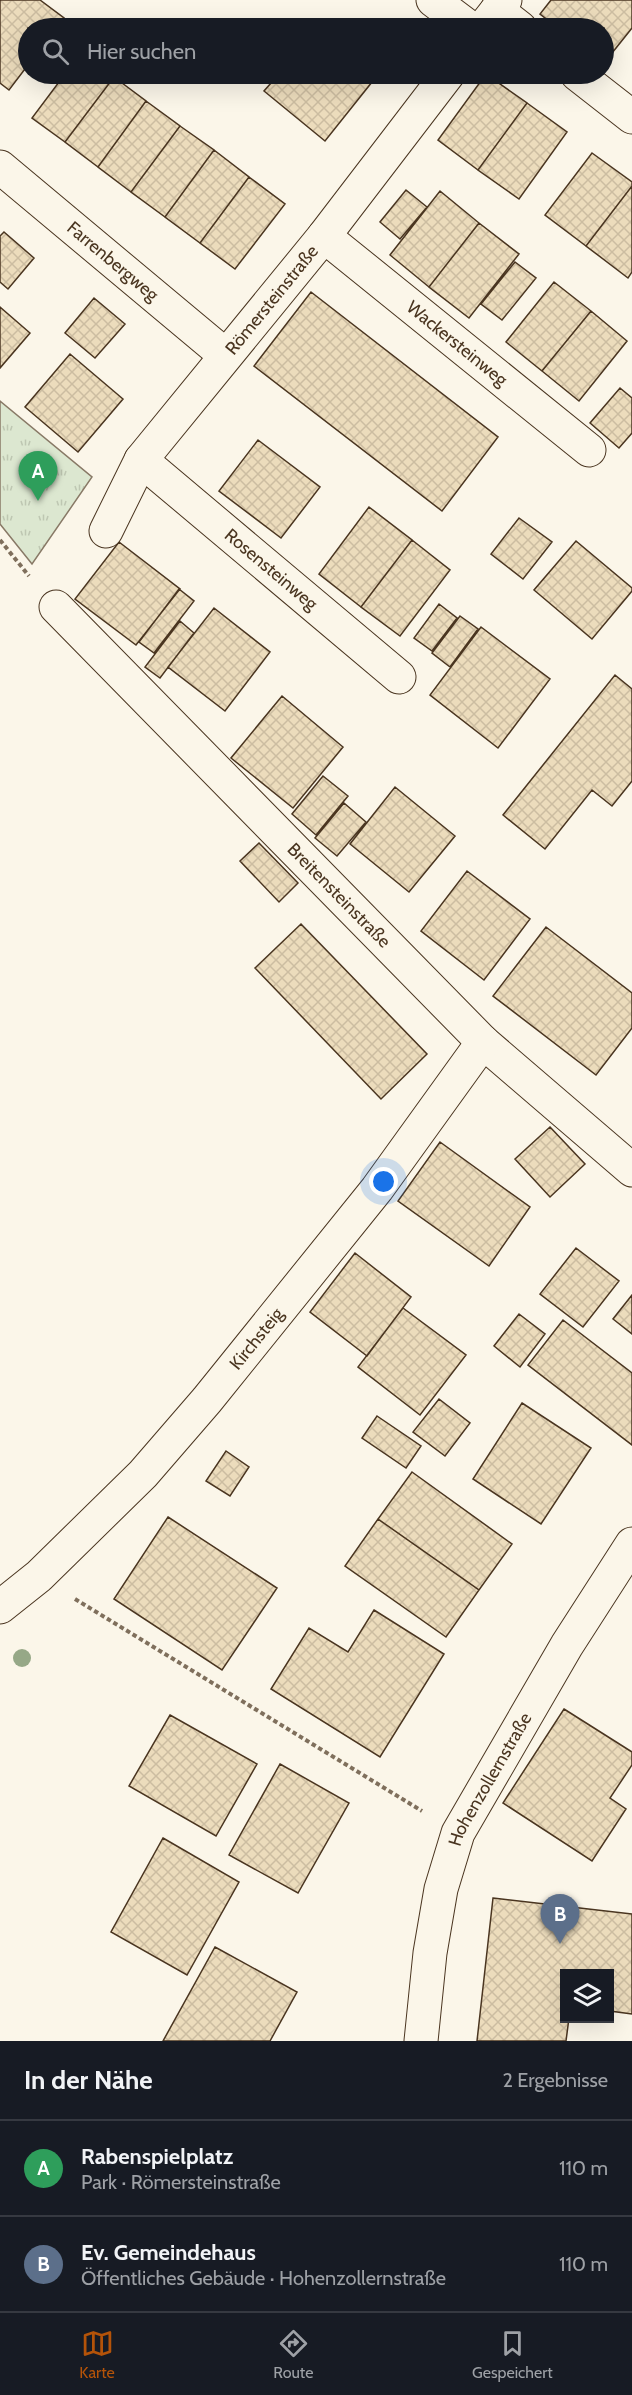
<!DOCTYPE html>
<html lang="de">
<meta charset="utf-8">
<style>
:root{--surface:#171b24;--page:#242831;--text:#f1f3f6;--muted:#9ea1a6;--line:#363941;--accent:#b45309}
body{margin:0;font-family:Cabin,sans-serif;background:var(--page);color:var(--text)}
.controls{position:absolute;right:18px;bottom:18px;display:grid;overflow:hidden;border-radius:0px;box-shadow:0 6px 24px #0002}
.controls button{width:54px;height:54px;display:grid;place-items:center;padding:0;border:0;border-bottom:2px solid var(--line);background:var(--surface);color:var(--text);font:30px sans-serif}
.you{position:absolute;left:384px;top:1182px;width:21px;height:21px;margin:-15px;border:4px solid #fff;border-radius:50%;background:#1a73e8;box-shadow:0 0 0 9px #1a73e833}
.badge{display:grid;place-items:center;width:39px;height:39px;border-radius:50%;background:var(--accent);color:#fff;font-size:20px;font-weight:700}
.pin{position:absolute;translate:-50% -50px;filter:drop-shadow(0 2px 3px #0008)}
.pin::after{content:'';position:absolute;top:32px;width:21px;height:18px;background:inherit;clip-path:polygon(0 0,100% 0,50% 100%)}
.list{margin:0;padding:0;list-style:none}
h2{display:flex;justify-content:space-between;align-items:center;height:78px;margin:0;padding:0 24px;font-size:26px}
h2 small{font-size:20px;font-weight:400;color:var(--muted)}
.list li{display:grid;grid-template-columns:39px 1fr auto;gap:18px;align-items:center;box-sizing:border-box;height:96px;padding:0 24px;border-top:2px solid var(--line)}
.list b{display:block;font-size:22px;white-space:nowrap}
.list p{margin:0;font-size:20px;white-space:nowrap;color:var(--muted)}
.list em{font-size:20px;font-style:normal;color:var(--muted)}
.icon{flex:none;width:33px;height:33px;fill:none;stroke:currentColor;stroke-width:2;stroke-linecap:round;stroke-linejoin:round}
.map{position:relative;flex:none;width:632px;height:2041px;overflow:hidden}
.search{position:absolute;background:var(--surface);box-shadow:0 6px 24px #0002;left:18px;right:18px;top:18px;height:66px;display:flex;align-items:center;gap:15px;box-sizing:border-box;padding:0 21px;border-radius:33px;color:var(--muted);font-size:22px}
.sheet{height:270px;background:var(--surface)}
nav{display:flex;justify-content:space-around;align-items:center;box-sizing:border-box;height:84px;border-top:2px solid var(--line);background:var(--surface);font-size:16px;color:var(--muted)}
nav a{display:grid;justify-items:center;gap:3px}
nav .on{color:var(--accent)}
.map>svg:first-child{display:block}
.park{fill:url(#park-tufts);stroke:#887966;stroke-width:1.5}
.building{fill:url(#building-cross-hatch);stroke:#4a3520;stroke-width:1.5}
.lines{fill:none;stroke-linecap:round;stroke-linejoin:round}
.minor-casing{stroke:#4a3520;stroke-width:35}
.path{stroke:#7f6f5c;stroke-width:4;stroke-dasharray:4.5 3;stroke-linecap:butt}
.minor{stroke:#fbf6e9;stroke-width:33}
.tree{fill:#96a887}
.labels{text-anchor:middle;dominant-baseline:central;stroke-width:4.5;stroke-linejoin:round;paint-order:stroke}
.street-label{font-size:18px;fill:#4a3520;stroke:#fbf6e9}
</style>
<div class="map">
<svg width="632" height="2041" viewBox="0 0 632 2041">
<defs>
<pattern id="park-tufts" width="24" height="20" patternUnits="userSpaceOnUse" patternTransform="scale(1.5)"><rect width="24" height="20" fill="#dce7d0"/><path d="M3 7l-1-3M5 7V3M7 7l1-3M15 17l-1-3M17 17v-4M19 17l1-3" fill="none" stroke="#bec7b2"/></pattern>
<pattern id="building-cross-hatch" width="8" height="8" patternUnits="userSpaceOnUse" patternTransform="scale(1.5)"><rect width="8" height="8" fill="#ecdcbc"/><path d="M0 0l8 8M0 8l8-8" fill="none" stroke="#ccbda1"/></pattern>
</defs>
<rect width="100%" height="100%" fill="#fbf6e9"/>
<path class="park" d="M0,401L92,477L32,564L0,524Z"/>
<path class="building" d="M0,0H40L64,18L56,28H28V65L9,90L0,83Z
M551,0H632V28L604,63V28H558L540,14Z
M65,74H109L114,77L65,142L32,118Z
M279,74H362L372,82L325,141L264,91Z
M486,74L527,103L478,170L438,140Z
M114,77L146,101L98,167L65,142Z
M146,101L180,126L131,192L98,167Z
M527,103L567,132L519,199L478,170Z
M180,126L214,150L165,217L131,192Z
M214,150L249,177L200,243L165,217Z
M592,153L632,182V186L586,246L545,215Z
M249,177L285,204L235,269L200,243Z
M632,186V272L628,278L586,246Z
M406,190L427,207L400,239L380,222Z
M440,191L479,223L429,287L390,255Z
M479,223L519,254L469,318L429,287Z
M4,232L34,258L8,289L0,282V236Z
M515,262L536,278L502,320L481,304Z
M554,282L591,311L542,371L506,342Z
M311,292L498,437L442,511L254,366Z
M94,298L125,324L95,358L65,333Z
M0,307L30,333L0,368Z
M591,311L627,341L579,401L542,371Z
M70,354L123,399L78,452L25,407Z
M620,388L632,398V433L619,448L590,423Z
M258,440L320,487L281,538L219,491Z
M369,507L412,540L361,607L319,574Z
M519,518L552,542L523,579L491,554Z
M412,540L450,570L400,636L361,607Z
M576,541L632,588V591L592,639L534,590Z
M119,542L180,589L136,645L75,599Z
M179,589L194,601L154,653L139,642Z
M439,604L457,618L432,651L414,638Z
M214,608L270,652L225,711L168,667Z
M460,616L478,629L450,667L432,653Z
M180,621L194,633L160,678L145,667Z
M481,627L550,679L498,748L430,695Z
M615,675L632,689V781L612,806L592,790L545,849L503,815Z
M282,696L343,747L293,808L231,758Z
M323,776L348,796L316,835L292,814Z
M395,787L455,836L409,892L350,844Z
M344,803L366,822L337,856L315,838Z
M259,843L298,883L279,902L240,861Z
M467,871L530,919L484,980L421,931Z
M301,924L427,1054L381,1099L255,968Z
M546,927L632,993V1028L596,1075L493,996Z
M550,1127L585,1164L550,1197L515,1159Z
M440,1142L530,1207L489,1266L398,1201Z
M576,1248L619,1281L583,1327L540,1294Z
M355,1253L411,1297L367,1356L310,1312Z
M632,1295V1334L613,1319Z
M403,1308L466,1355L420,1415L358,1367Z
M519,1314L545,1334L520,1367L494,1346Z
M563,1320L632,1373V1445L528,1365Z
M439,1399L470,1423L445,1456L413,1432Z
M522,1403L591,1448L541,1524L473,1479Z
M377,1416L421,1446L406,1468L362,1438Z
M226,1451L249,1467L230,1496L206,1481Z
M412,1472L512,1544L479,1590L378,1519Z
M168,1517L277,1588L222,1670L114,1599Z
M378,1519L479,1590L446,1637L345,1566Z
M374,1610L444,1654L380,1757L271,1689L309,1628L348,1652Z
M564,1709L632,1752V1765L610,1798L626,1809L592,1861L503,1803Z
M170,1715L257,1764L216,1836L129,1786Z
M280,1764L349,1803L298,1893L229,1855Z
M163,1838L239,1882L187,1975L111,1932Z
M493,1898L632,1914V2014L610,2011V1974H564V2018H569L566,2041H477Z
M215,1947L297,1992L270,2041H163Z"/>
<g class="lines">
<g class="minor-casing">
<g id="minor">
<path d="M433,0L470,28"/>
<path d="M497,10L520,28"/>
<path d="M483,28L505,0"/>
<path d="M577,74L632,117"/>
<path id="s1" d="M0,167L225,355"/>
<path id="s2" d="M324,236L589,450"/>
<path id="s3" d="M141,460L399,677"/>
<path id="s4" d="M106,531L141,460L324,236L448,74"/>
<path id="s5" d="M56,607L483,1042L632,1170"/>
<path id="s6" d="M0,1607L39,1576L143,1474L207,1400L377,1189L483,1042"/>
<path id="s7" d="M421,2041L430,1953L441,1889L458,1833L567,1645L632,1544"/>
</g>
</g>
<path class="path" d="M0,540L29,576
M75,1599L422,1811"/>
<use href="#minor" class="minor"/>
</g>
<circle class="tree" cx="22" cy="1658" r="9"/>
<g class="labels">
<g class="street-label">
<text stroke="none"><textPath href="#s1" startOffset="147">Farrenbergweg</textPath></text>
<text stroke="none"><textPath href="#s4" startOffset="286">Römersteinstraße</textPath></text>
<text stroke="none"><textPath href="#s2" startOffset="171">Wackersteinweg</textPath></text>
<text stroke="none"><textPath href="#s3" startOffset="170">Rosensteinweg</textPath></text>
<text stroke="none"><textPath href="#s5" startOffset="404">Breitensteinstraße</textPath></text>
<text stroke="none"><textPath href="#s6" startOffset="372">Kirchsteig</textPath></text>
<text stroke="none"><textPath href="#s7" startOffset="274">Hohenzollernstraße</textPath></text>
</g>
</g>
</svg>
<div class="controls">
<button><svg class="icon" aria-label="layers" viewBox="0 0 24 24"><path d="M12 4l9 5-9 5-9-5zM3 14l9 5 9-5"/></svg></button>
</div>
<div class="you"></div>
<div class="pin badge" style="left:38px;top:501px;background:#2e9e5b">A</div>
<div class="pin badge" style="left:560px;top:1944px;background:#5c6f8a">B</div>
<div class="search"><svg class="icon" aria-label="search" viewBox="0 0 24 24"><circle cx="10" cy="10" r="6"/><path d="M15 15l6 6"/></svg>Hier suchen</div>
</div>
<section class="sheet">
<h2>In der Nähe<small>2 Ergebnisse</small></h2>
<ul class="list">
<li><span class="badge" style="background:#2e9e5b">A</span><div><b>Rabenspielplatz</b><p>Park · Römersteinstraße</p></div><em>110 m</em></li>
<li><span class="badge" style="background:#5c6f8a">B</span><div><b>Ev. Gemeindehaus</b><p>Öffentliches Gebäude · Hohenzollernstraße</p></div><em>110 m</em></li>
</ul>
</section>
<nav>
<a class="on"><svg class="icon" aria-label="map" viewBox="0 0 24 24"><path d="M3 6l6-2 6 2 6-2v14l-6 2-6-2-6 2zM9 4v14M15 6v14"/></svg>Karte</a>
<a><svg class="icon" aria-label="directions" viewBox="0 0 24 24"><path d="M12 3l9 9-9 9-9-9zM9 14v-3h6M13 9l2 2-2 2"/></svg>Route</a>
<a><svg class="icon" aria-label="saved" viewBox="0 0 24 24"><path d="M7 4h10v16l-5-4-5 4z"/></svg>Gespeichert</a>
</nav>
